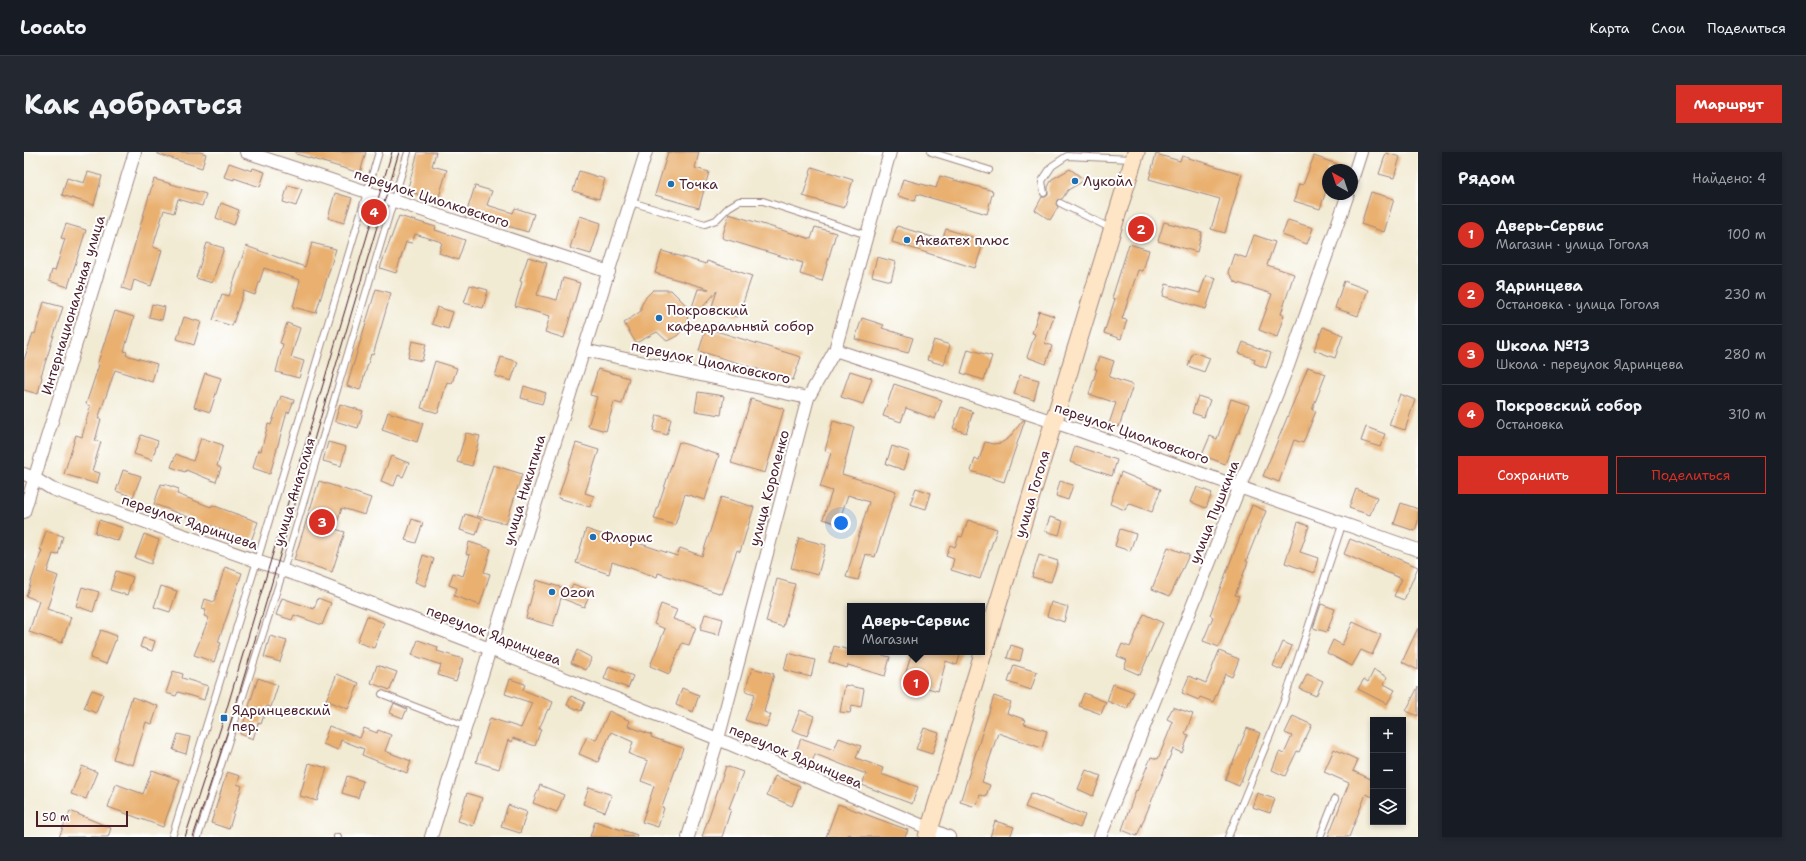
<!DOCTYPE html>
<html lang="ru">
<meta charset="utf-8">
<style>
:root{--surface:#171b24;--page:#242831;--text:#f1f3f6;--muted:#9ea1a6;--line:#363941;--accent:#d93025}
body{margin:0;font-family:"Shantell Sans",sans-serif;background:var(--page);color:var(--text)}
.controls{position:absolute;right:12px;bottom:12px;display:grid;overflow:hidden;border-radius:0px;box-shadow:0 2px 6px #0003}
.controls button{width:36px;height:36px;display:grid;place-items:center;padding:0;border:0;border-bottom:1px solid var(--line);background:var(--surface);color:var(--text);font:20px sans-serif}
.compass{position:absolute;left:1298px;top:12px;width:36px;height:36px;border-radius:50%;background:var(--surface);box-shadow:0 2px 6px #0003;rotate:320deg}
.scale{position:absolute;left:12px;bottom:10px;width:92px;box-sizing:border-box;padding-left:4px;border:2px solid #4a1f2b;border-top:0;font-size:11px;line-height:14px;white-space:nowrap;color:#4a1f2b;-webkit-text-stroke:3px #fff;paint-order:stroke}
.you{position:absolute;left:817px;top:371px;width:14px;height:14px;margin:-10px;border:3px solid #fff;border-radius:50%;background:#1a73e8;box-shadow:0 0 0 6px #1a73e833}
.badge{display:grid;place-items:center;width:26px;height:26px;border-radius:50%;background:var(--accent);color:#fff;font-size:13px;font-weight:700}
.pin{position:absolute;translate:-50% -50%;border:2px solid #fff;box-shadow:0 1px 4px #0006}
.popup{position:absolute;left:823px;top:451px;width:138px;height:52px;box-sizing:border-box;display:grid;place-content:center;border-radius:0px;background:var(--surface);filter:drop-shadow(0 1px 3px #0005);font-size:13px;white-space:nowrap;color:var(--muted)}
.popup b{font-size:15px;color:var(--text)}
.popup::after{content:'';position:absolute;left:50%;top:100%;margin-left:-8px;border:8px solid transparent;border-top-color:var(--surface)}
.list{margin:0;padding:0;list-style:none}
h2{display:flex;justify-content:space-between;align-items:center;height:52px;margin:0;padding:0 16px;font-size:17px}
h2 small{font-size:13px;font-weight:400;color:var(--muted)}
.list li{display:grid;grid-template-columns:26px 1fr auto;gap:12px;align-items:center;box-sizing:border-box;height:60px;padding:0 16px;border-top:1px solid var(--line)}
.list b{display:block;font-size:15px;white-space:nowrap}
.list p{margin:0;font-size:13px;white-space:nowrap;color:var(--muted)}
.list em{font-size:13px;font-style:normal;color:var(--muted)}
.actions{display:flex;gap:8px;padding:12px 16px}
.actions a{flex:1;padding:9px 0;border:1px solid var(--accent);border-radius:0px;text-align:center;font-size:14px;color:var(--accent)}
.actions .main{background:var(--accent);color:#fff}
.icon{flex:none;width:22px;height:22px;fill:none;stroke:currentColor;stroke-width:2;stroke-linecap:round;stroke-linejoin:round}
.map{position:relative;flex:none;width:1394px;height:685px;overflow:hidden;border-radius:0px}
header{display:flex;align-items:center;gap:24px;box-sizing:border-box;height:56px;padding:0 20px;background:var(--surface);border-bottom:1px solid var(--line)}
header strong{font-size:19px}
nav{display:flex;gap:22px;margin-inline-start:auto;font-size:14px}
.intro{display:flex;align-items:center;justify-content:space-between;box-sizing:border-box;height:96px;padding:0 24px}
h1{margin:0;font-size:28px}
.button{padding:10px 18px;border-radius:0px;background:var(--accent);color:#fff;font-size:14px;font-weight:700}
main{display:flex;gap:24px;padding:0 24px}
aside{flex:1;background:var(--surface);border-radius:0px;box-shadow:0 2px 6px #0003}
.map>svg:first-child{display:block}
.building{fill:#e9b070}
.lines{fill:none;stroke-linecap:round;stroke-linejoin:round}
.lane-casing{stroke:#9e8580;stroke-width:8}
.street-casing{stroke:#9e8580;stroke-width:14}
.secondary-casing{stroke:#9e8580;stroke-width:19}
.lane{stroke:#fff;stroke-width:6}
.street{stroke:#fff;stroke-width:12}
.secondary{stroke:#fde5c5;stroke-width:17}
.tram{stroke:#4a1f2b;stroke-width:1}
.poi-dot{fill:#1f6fb2;stroke:#fff;stroke-width:1.5}
.labels{text-anchor:middle;dominant-baseline:central;stroke-width:4;stroke-linejoin:round;paint-order:stroke}
.poi-label{font-size:14px;fill:#4a1f2b;stroke:#fff;text-anchor:start}
.street-label{font-size:14px;fill:#4a1f2b;stroke:#fff}
</style>
<header>
<strong>Locato</strong>
<nav><a>Карта</a><a>Слои</a><a>Поделиться</a></nav>
</header>
<div class="intro"><h1>Как добраться</h1><a class="button">Маршрут</a></div>
<main>
<div class="map">
<svg width="1394" height="685" viewBox="0 0 1394 685">
<rect width="100%" height="100%" fill="#fff"/>
<filter id="ink" filterUnits="userSpaceOnUse"><feTurbulence type="fractalNoise" baseFrequency=".025" numOctaves="2"/><feDisplacementMap in="SourceGraphic" scale="8" xChannelSelector="R" yChannelSelector="G"/><feConvolveMatrix kernelMatrix="1 2 1 2 8 2 1 2 1" color-interpolation-filters="sRGB"/></filter>
<filter id="wash" filterUnits="userSpaceOnUse"><feTurbulence type="fractalNoise" baseFrequency=".012" numOctaves="4" result="noise"/><feDisplacementMap in="SourceGraphic" scale="16" xChannelSelector="R" yChannelSelector="G"/><feGaussianBlur stdDeviation="0.9" result="paint"/><feColorMatrix in="noise" values="0 0 0 0 0 0 0 0 0 0 0 0 0 0 0 0 0 1.4 0 .05"/><feComposite in="paint" operator="in"/></filter>
<g filter="url(#wash)">
<rect width="100%" height="100%" fill="#f2ebd4"/>
<g id="blocks">
<path class="building" d="M134,0H176L182,2L178,16L134,2Z
M272,0H342L336,21L272,2Z
M394,0H412L408,14L423,18L414,48L383,39Z
M644,0H675L671,16L685,20L675,56L631,43Z
M1362,1L1376,5L1370,26L1355,22Z
M1132,2L1156,9L1158,4L1218,22L1201,81L1187,77L1196,47L1125,27Z
M1290,4L1324,16L1323,18H1304V33L1296,57L1270,49L1275,32L1279,33Z
M205,11L228,19L229,16L241,20L236,35L210,26V28L200,25Z
M788,15L829,28L820,56L779,44Z
M1046,17L1061,28L1044,38L1038,47L1033,48L1032,52L1034,55L1026,68L1011,58L1018,45H1021L1024,43V35L1028,27Z
M555,19L581,27L575,47L549,39Z
M64,20L78,24L70,53L38,43L43,26L60,31Z
M916,24L969,39L963,62L893,42L891,49L874,44L879,27L912,36Z
M130,27L182,42L178,54L154,47L150,61L140,58L129,95L138,98L127,134L110,128L107,139L98,136Z
M264,33L278,37L272,54L259,50Z
M451,34L468,39L463,53L489,61L491,56L510,62L504,80L442,62Z
M1347,40L1370,47L1360,80L1337,72Z
M311,41L328,46L320,71L304,66Z
M197,51L215,58L210,73L192,66Z
M705,62L787,87L791,75L812,81L798,129L776,122L779,111L698,86Z
M375,64L412,75L411,78L441,88L434,108L415,101L418,90L391,82L388,91L382,90L372,121L356,116Z
M556,64L577,71L567,102L546,96Z
M1264,68L1289,76L1283,92L1258,83Z
M1140,70L1178,80L1173,100L1134,89Z
M42,72L62,78L44,135L25,129L28,118L31,119L41,87L37,86Z
M873,74L918,88L922,77L960,89L951,116L868,90Z
M1230,83L1251,90L1243,113L1270,122L1257,162L1260,163L1253,185L1235,178L1248,142L1211,130L1204,120L1210,102L1222,106Z
M183,91L200,96L188,131L172,126Z
M288,91L312,97L292,161L269,155L276,128L240,116L231,143L220,139L208,174L189,168L198,142L205,144L222,94L281,115Z
M1105,92L1125,98L1119,119L1114,118L1098,167L1103,168L1097,187L1080,181L1091,147L1088,146Z
M638,99L682,112L683,109L728,124L714,165L687,157L693,139L676,158L668,155L674,137H685L631,121Z
M504,105L523,111L513,143L533,148L539,126L556,131L540,186L521,180L526,164L491,154L498,130L496,129Z
M853,105L872,110L867,129L848,124Z
M1182,123L1192,126L1182,157L1139,144L1142,132L1176,141Z
M1320,129L1344,138L1334,164L1311,156Z
M446,133L464,138L459,156L440,151Z
M352,137L367,141L349,203L347,202L336,238L323,234Z
M629,138H647L662,153L664,171L653,184L643,189L633,180L612,191L600,171L617,159V154L622,145Z
M20,150L39,155L17,224L18,225L14,242L0,238V208L9,181L11,182Z
M128,152L141,155L138,168L125,165Z
M413,155L429,160L424,177L408,172Z
M91,159L110,165L100,199L103,200L102,203L133,212L128,230L91,218L74,267H77L71,289L77,290L68,319L76,321L73,332L40,322L52,283L58,285L66,254L62,252L75,213H73Z
M1015,159L1030,164L1021,191L1028,194L1022,212L1003,205L1011,182L1008,181Z
M160,165L177,170L170,193L153,187Z
M838,166L860,173L858,176L889,186L884,201L831,187Z
M263,171L276,176L267,205L280,209L275,226L252,220L259,192L256,191Z
M1299,175L1319,183L1311,206L1290,198Z
M682,176L777,205L769,228L675,199Z
M910,188L926,193L920,213L903,208Z
M388,189L402,192L398,209L384,206Z
M1219,190L1247,201L1242,216L1230,211L1231,207L1215,201Z
M944,197L968,204L960,228L937,221Z
M1169,200L1186,206L1180,220L1164,214Z
M1075,204L1090,209L1085,225L1109,233L1095,275L1085,272L1092,251L1065,242L1073,217H1071Z
M477,205L494,210L487,229L471,224Z
M411,209L433,216L428,231L423,230L414,261L397,256Z
M1284,215L1302,222L1288,258L1292,259L1279,291L1270,288L1255,330L1239,324Z
M574,217L605,226L598,252L590,250L582,279L564,274L573,245L566,243Z
M826,219L848,226L839,252L817,245Z
M181,221L197,226L186,260L170,255Z
M996,223L1015,228L1010,248L990,242Z
M870,232L918,248L911,267L882,256L877,270L859,264Z
M500,234L522,241L518,252L497,246Z
M674,240L700,244L697,263L671,259Z
M1376,242L1391,248L1381,278L1365,273Z
M257,244L270,248L265,261L263,260L246,322L229,316L234,298L237,299L244,272L247,273Z
M1174,244L1186,248L1180,265L1168,261Z
M727,247L760,257L741,321L707,311Z
M1207,247L1225,253L1215,281H1213L1201,312L1178,303L1186,284L1193,287Z
M316,252L339,259L334,276L311,269Z
M937,255L949,260L942,281L929,276Z
M364,260L399,271L393,290L358,278Z
M633,263L647,267L643,283L629,279Z
M999,268H1001L980,330L947,319L951,307L955,308L961,290L969,292L977,291L985,286Z
M809,269L830,275L818,322L872,339L851,405L842,402L834,428L822,425L845,350L824,343L814,372L799,367L808,339L796,335L807,301L801,299Z
M1342,275L1361,282L1356,295L1337,289Z
M442,281L456,284L448,314L433,310Z
M117,283L134,289L128,308L110,302Z
M177,286L199,293L193,314L197,316L192,330L162,318L161,320L147,315L152,302L169,309Z
M304,290L322,295L317,314L299,309Z
M655,290L695,303L681,348L661,342L651,373L630,367Z
M552,291L575,298L561,341L570,344L566,355L534,346Z
M868,294L886,300L880,318L862,312Z
M1051,294L1093,308L1088,324L1046,310Z
M367,304L385,311L379,325L374,323L370,334L357,329Z
M469,313L498,322L482,372L453,364Z
M99,318L117,324L109,345L92,339Z
M1097,320L1137,337L1128,360L1104,351L1101,358L1086,352Z
M295,329L347,346L341,363L318,356L311,377L321,380L308,420L270,408Z
M1036,329L1049,333L1044,348L1032,344Z
M137,332L140,333V332L155,337L153,342L187,355L188,353L234,370L227,389L130,352Z
M1173,335L1188,341L1182,356L1167,350Z
M892,336L907,341L902,357L886,352Z
M1332,337L1353,345L1346,363L1325,356Z
M697,345L730,355L716,400L713,398L698,442L634,421L633,425L588,410L585,422L552,411L562,377L607,392L608,389L653,404L656,396L678,404Z
M1377,351L1394,357V369L1391,379L1370,372Z
M1228,353L1242,359L1222,409L1224,410L1211,443L1215,444L1195,495L1179,489L1189,465L1186,463Z
M441,362L457,367L452,383L436,378Z
M1026,365L1039,369L1035,383L1021,379Z
M388,367L399,371L392,391L381,388Z
M75,368L99,376L94,389L71,381Z
M944,368L973,377L956,427L927,418L930,407L922,404L926,393L931,395L935,384L938,385Z
M1274,370L1285,374L1276,400L1294,406L1290,421L1261,411Z
M1096,377L1112,382L1106,399L1091,394Z
M22,379L39,384L34,403L29,402L23,420L34,424L23,457L47,465L38,491L5,480L15,449L2,444L18,398H16Z
M120,382L135,388L127,412L111,406Z
M775,386L802,393L794,423L767,416Z
M1326,387L1394,415L1380,448L1370,444L1378,427L1320,402Z
M445,390L467,397L460,420L466,422L456,453L430,444L433,436L425,433L429,421L439,424L446,403L442,402Z
M1144,395L1165,403L1146,444L1128,437Z
M399,403L410,407L401,434L391,430Z
M1015,403L1034,409L1027,430L1008,425Z
M201,415L218,421L194,490L197,491L190,510L170,503L185,466L180,464L182,458L178,457L181,447L190,450Z
M92,419L109,425L103,443L86,438Z
M753,427L771,432L759,475L742,470Z
M512,428L546,438L549,432L567,439L560,455L537,446L529,474L502,466Z
M137,434L153,439L146,460L130,455Z
M58,435L75,440L69,460L52,454Z
M258,446L290,457L294,446L307,451L298,473L270,463L268,468L252,463Z
M1027,450L1044,455L1040,470L1023,464Z
M637,452L653,458L649,467L672,475L665,493L658,491L645,522L626,514L641,477L630,472Z
M1297,452L1311,457L1303,480L1289,476Z
M681,462L699,467L695,483L676,478Z
M1120,462L1139,471L1116,523L1100,516L1103,508L1093,504L1098,492L1106,495Z
M343,464L360,471L350,496L333,490Z
M1329,470L1357,483L1348,503L1337,498L1328,514L1303,501L1309,488L1318,493Z
M1394,476V518L1378,510Z
M77,478L93,484L82,512L66,506Z
M246,484L263,489L256,510L240,505Z
M119,486L131,489L128,499L116,495Z
M394,488L414,495L413,499L439,507L432,529L414,523L417,513L388,503Z
M1259,490L1268,494L1258,518L1249,514Z
M987,493L999,497L996,509L983,506Z
M810,494L826,498V500H847L866,505L861,524L824,513L823,516L805,510Z
M553,498L568,506L562,518L547,511Z
M1195,499L1215,507L1208,525L1201,522L1189,550L1176,545L1175,548L1158,541L1165,524L1182,531Z
M888,500H937L933,513L922,509L914,539L879,529Z
M764,501L791,508L787,525L760,518Z
M353,513L373,520L366,538L347,531Z
M990,513L1013,520L1007,538L984,530Z
M585,514L609,524L604,536L580,527Z
M728,516L750,522L740,560L747,563L742,575L721,568L731,542L721,539Z
M1350,518L1363,525L1360,532L1371,538L1363,552L1334,537L1340,527L1344,530Z
M149,519L159,522L158,526L184,534L180,548L154,540L152,544L142,541Z
M313,522L335,531L324,557L302,548Z
M1283,522L1299,529L1292,544L1276,537Z
M234,526L254,533L247,555L243,554L237,572L234,571L229,587L216,582Z
M486,527L501,532L499,538L529,550L526,558L524,557L515,577H517L511,594L489,586L488,590L484,588L475,617L452,610L466,566L497,576L508,551L481,542Z
M1089,532L1110,540L1103,557L1083,549Z
M821,533L840,537L837,555L828,553L826,561L816,560Z
M1394,535V564L1382,559Z
M658,536L675,543L669,560L652,553Z
M68,538L79,542L72,561L60,556Z
M1060,541L1082,550L1077,562L1055,554Z
M547,544L561,550L557,559L543,553Z
M970,544L987,550L983,561L1002,568L1000,572L1023,579L1018,596L974,581L958,630L966,633L962,644L956,643L952,655L936,650Z
M108,545L134,554L128,572L122,570L109,613L89,607Z
M370,551L383,557L379,566L366,561Z
M1149,555L1169,562L1161,582L1165,583L1158,601L1149,597L1113,684L1098,678L1112,638L1113,639L1127,605L1134,607L1149,570L1143,567Z
M776,558L790,564L783,584L768,578Z
M585,559L606,569L604,574L628,583L627,585L659,596L638,655L640,656L634,675L618,670L630,634L617,629L624,609L605,602L609,590L587,580L574,610L555,602L563,584L572,588Z
M1269,564L1288,573L1275,600L1273,599L1261,624L1248,618L1255,600L1260,602L1268,584L1261,581Z
M305,574L336,586L340,576L353,581L354,578L367,583L361,599L387,609L383,621L338,603L340,597L317,588L314,598L299,592Z
M900,576L915,581L908,602L892,597Z
M1223,576L1236,581L1215,634L1201,628L1207,612L1208,613Z
M154,582L166,585L162,602L149,598Z
M777,586L810,598L815,586L837,594L832,606L859,616L857,622L894,635L888,652L838,633L842,622L791,602L788,610L771,603Z
M1310,597L1334,608L1329,619L1349,628V645L1342,642L1325,685H1304L1325,631L1300,620Z
M285,611L303,616L293,649L276,644Z
M58,614L73,620L62,647L47,642Z
M702,614L719,620L705,656L707,657L698,685H678Z
M128,618L156,628L139,675L84,655L92,632L119,642Z
M1062,618L1077,624L1069,644L1054,637Z
M203,620L216,624L213,632L218,634L205,677L187,671Z
M323,624L339,629L334,646L318,641Z
M751,624L776,634L768,654L743,643Z
M516,633L540,643L533,660L509,651Z
M565,635L588,643L581,660L559,652Z
M443,641L458,646L449,674L434,669Z
M1007,641L1061,663L1056,676L1001,655Z
M1233,641L1251,647L1246,661L1228,655Z
M814,652L884,678L881,685H833L824,682L823,685H802Z
M484,653L503,660L496,681L477,675Z
M46,659L87,676L84,685H35Z
M571,669L613,683L612,685H566Z
M971,669L990,675L986,685H966Z"/>
</g>
</g>
<g filter="url(#ink)">
<use href="#blocks" fill-opacity="0" stroke="#9e8580" stroke-width="1"/>
<g class="lines">
<g class="lane-casing">
<path id="lane" d="M907,0L965,18
M1020,41L1018,29L1028,14L1043,4L1108,7
M607,50L681,72L692,68L705,55L715,49H739L843,83
M1036,51L1086,76
M358,542L441,574
M148,685L233,409L355,0
M174,685L259,419L384,0
M313,685H314
M1204,685L1259,552L1319,370
M1296,685L1311,647"/>
</g>
<g class="street-casing">
<path id="street" d="M222,0L585,120
M1328,28L1337,0
M560,198L784,246
M811,198L1048,276L1394,398
M0,322L10,326L28,337L281,426L448,490L694,587L925,685
M0,360L111,0
M407,685L622,0
M664,685L694,587L784,246L811,198L866,0
M1076,685L1264,214L1324,42"/>
</g>
<g class="secondary-casing">
<path id="secondary" d="M903,685L1112,0"/>
</g>
<use href="#lane" class="lane"/>
<use href="#street" class="street"/>
<use href="#secondary" class="secondary"/>
<path class="tram" d="M161,685L200,566L368,0
M169,685L207,569L375,0"/>
</g>
</g>
<g class="poi-dot">
<circle cx="1051" cy="29" r="4"/>
<circle cx="647" cy="32" r="4"/>
<circle cx="883" cy="88" r="4"/>
<circle cx="635" cy="166" r="4"/>
<circle cx="569" cy="385" r="4"/>
<circle cx="528" cy="440" r="4"/>
<rect x="196" y="562" width="8" height="8" rx="2"/>
</g>
<g class="labels">
<g class="poi-label">
<text x="1059" y="29">Лукойл</text>
<text x="655" y="32">Точка</text>
<text x="891" y="88">Акватех плюс</text>
<text x="643" y="158">Покровский<tspan x="643" dy="16">кафедральный собор</tspan></text>
<text x="577" y="385">Флорис</text>
<text x="536" y="440">Ozon</text>
<text x="208" y="558">Ядринцевский<tspan x="208" dy="16">пер.</tspan></text>
</g>
<g class="street-label">
<text transform="translate(408 46) rotate(18)">переулок Циолковского</text>
<text transform="translate(49 153) rotate(-73)">Интернациональная улица</text>
<text transform="translate(687 210) rotate(12)">переулок Циолковского</text>
<text transform="translate(1108 281) rotate(19)">переулок Циолковского</text>
<text transform="translate(745 336) rotate(-75)">улица Короленко</text>
<text transform="translate(500 338) rotate(-73)">улица Никитина</text>
<text transform="translate(270 340) rotate(-73)">улица Анатолия</text>
<text transform="translate(1008 342) rotate(-73)">улица Гоголя</text>
<text transform="translate(1190 360) rotate(-68)">улица Пушкина</text>
<text transform="translate(166 370) rotate(19)">переулок Ядринцева</text>
<text transform="translate(470 483) rotate(21)">переулок Ядринцева</text>
<text transform="translate(772 604) rotate(23)">переулок Ядринцева</text>
</g>
</g>
</svg>
<div class="controls">
<button>+</button>
<button>−</button>
<button><svg class="icon" aria-label="layers" viewBox="0 0 24 24"><path d="M12 4l9 5-9 5-9-5zM3 14l9 5 9-5"/></svg></button>
</div>
<svg class="compass" viewBox="-18 -18 36 36"><path d="M0-13l5 13h-10z" fill="#e53935"/><path d="M0 13l5-13h-10z" fill="#9ea1a6"/></svg>
<div class="scale">50 m</div>
<div class="you"></div>
<div class="pin badge" style="left:892px;top:531px">1</div>
<div class="popup"><b>Дверь-Сервис</b>Магазин</div>
<div class="pin badge" style="left:1117px;top:77px">2</div>
<div class="pin badge" style="left:298px;top:370px">3</div>
<div class="pin badge" style="left:350px;top:60px">4</div>
</div>
<aside>
<h2>Рядом<small>Найдено: 4</small></h2>
<ul class="list">
<li><span class="badge">1</span><div><b>Дверь-Сервис</b><p>Магазин · улица Гоголя</p></div><em>100 m</em></li>
<li><span class="badge">2</span><div><b>Ядринцева</b><p>Остановка · улица Гоголя</p></div><em>230 m</em></li>
<li><span class="badge">3</span><div><b>Школа №13</b><p>Школа · переулок Ядринцева</p></div><em>280 m</em></li>
<li><span class="badge">4</span><div><b>Покровский собор</b><p>Остановка</p></div><em>310 m</em></li>
</ul>
<div class="actions"><a class="main">Сохранить</a><a>Поделиться</a></div>
</aside>
</main>
